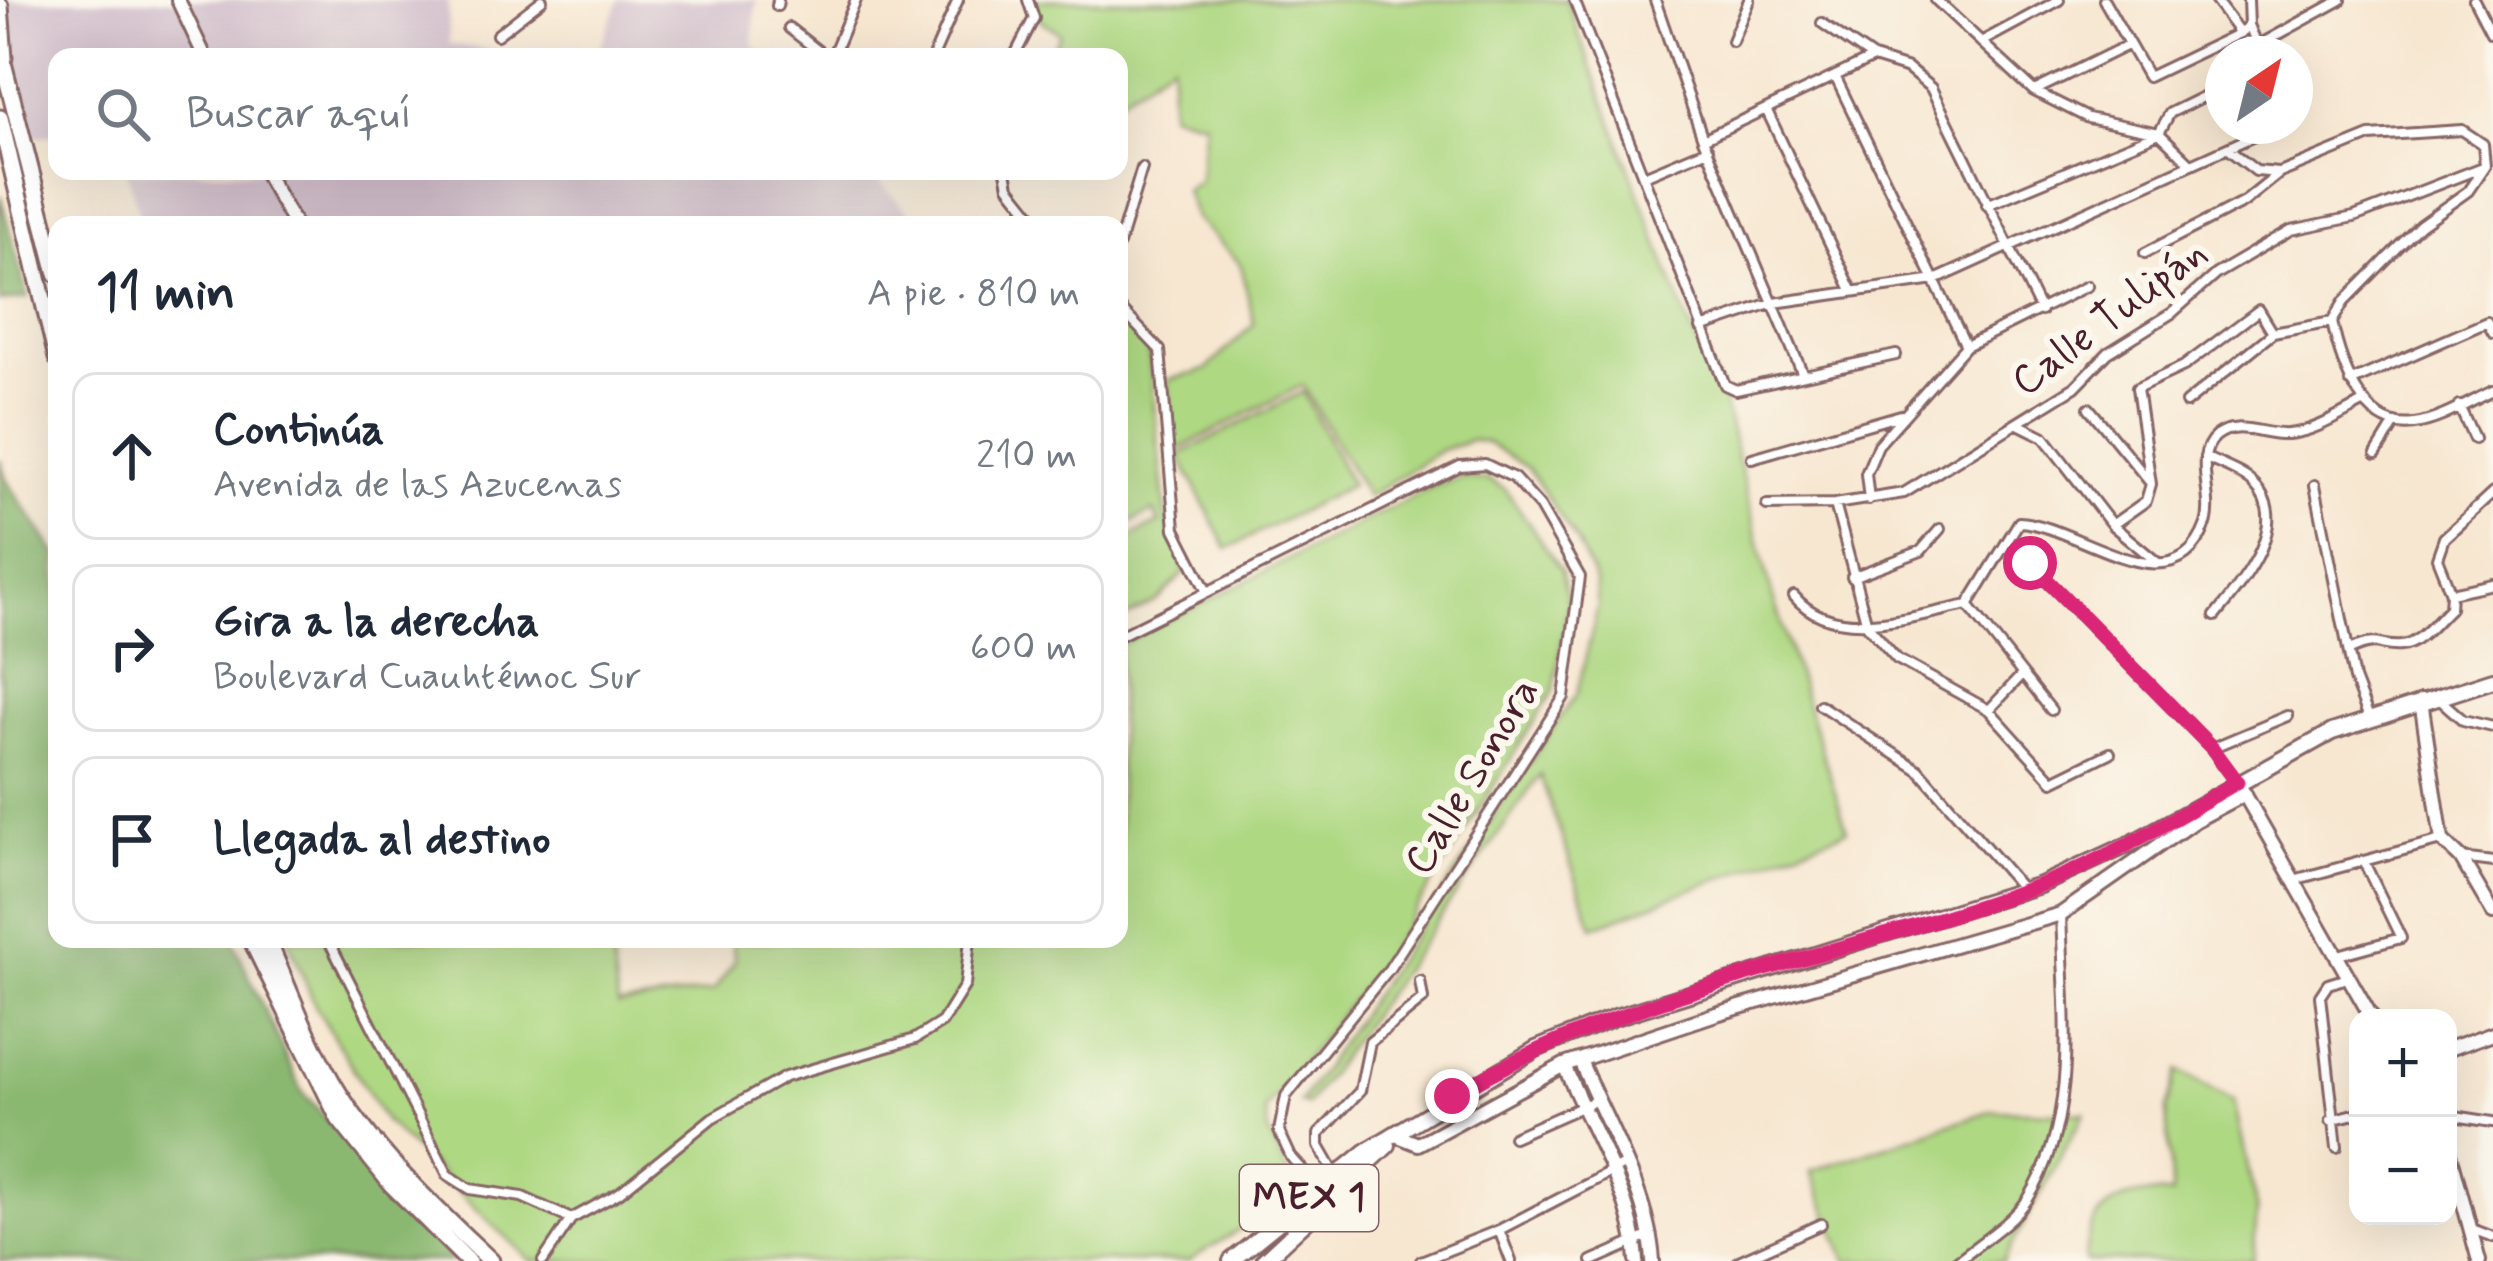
<!DOCTYPE html>
<html lang="es">
<meta charset="utf-8">
<style>
:root{--surface:#fff;--page:#f6f6f7;--text:#1f2937;--muted:#747a83;--line:#e0e1e3}
body{margin:0;font-family:Mynerve,sans-serif;background:var(--page);color:var(--text)}
.controls{position:absolute;right:36px;bottom:36px;display:grid;overflow:hidden;border-radius:24px;box-shadow:0 12px 48px #0002}
.controls button{width:108px;height:108px;display:grid;place-items:center;padding:0;border:0;border-bottom:3px solid var(--line);background:var(--surface);color:var(--text);font:60px sans-serif}
.compass{position:absolute;left:2205px;top:36px;width:108px;height:108px;border-radius:50%;background:var(--surface);box-shadow:0 12px 48px #0002;rotate:35deg}
.stop{position:absolute;width:36px;height:36px;margin:-27px;border:9px solid #db2777;border-radius:50%;background:#fff}
.stop.end{background:#db2777;border-color:#fff;box-shadow:0 3px 12px #0008}
.list{margin:0;padding:0;list-style:none}
h2{display:flex;justify-content:space-between;align-items:center;height:156px;margin:0;padding:0 48px;font-size:51px}
h2 small{font-size:39px;font-weight:400;color:var(--muted)}
.list li{display:grid;grid-template-columns:78px 1fr auto;gap:36px;align-items:center;box-sizing:border-box;height:168px;margin:0 24px 24px;padding:0 24px;border:3px solid var(--line);border-radius:24px}
.list b{display:block;font-size:45px;white-space:nowrap}
.list p{margin:0;font-size:39px;white-space:nowrap;color:var(--muted)}
.list em{font-size:39px;font-style:normal;color:var(--muted)}
.icon{flex:none;width:66px;height:66px;fill:none;stroke:currentColor;stroke-width:2;stroke-linecap:round;stroke-linejoin:round}
.map{position:relative;flex:none;width:2493px;height:1261px;overflow:hidden}
.search{position:absolute;background:var(--surface);box-shadow:0 12px 48px #0002;left:48px;top:48px;width:1080px;height:132px;display:flex;align-items:center;gap:30px;box-sizing:border-box;padding:0 42px;border-radius:24px;color:var(--muted);font-size:45px}
.panel{position:absolute;background:var(--surface);box-shadow:0 12px 48px #0002;left:48px;top:216px;width:1080px;height:732px;border-radius:24px}
.map>svg:first-child{display:block}
.industrial{fill:#d1bdcb}
.green{fill:#afd883;stroke:#7c7c57;stroke-width:3}
.forest{fill:#8bb871;stroke:#6a6c4e;stroke-width:3}
.lines{fill:none;stroke-linecap:round;stroke-linejoin:round}
.street-casing{stroke:#876565;stroke-width:14}
.secondary-casing{stroke:#876565;stroke-width:18}
.primary-casing{stroke:#876565;stroke-width:20}
.highway-casing{stroke:#876565;stroke-width:21}
.street{stroke:#fff;stroke-width:8}
.secondary{stroke:#fff;stroke-width:12}
.primary{stroke:#fff;stroke-width:14}
.highway{stroke:#fff;stroke-width:15}
.route{stroke:#db2777;stroke-width:15}
.labels{text-anchor:middle;dominant-baseline:central;stroke-width:12;stroke-linejoin:round;paint-order:stroke}
.shield{fill:#fbf7ec;stroke:#7f6065;stroke-width:3}
.shield-label{font-size:39px;font-weight:bold;fill:#4a1f2b}
.street-label{font-size:42px;fill:#4a1f2b;stroke:#fbf7ec}
</style>
<div class="map">
<svg width="2493" height="1261" viewBox="0 0 2493 1261">
<rect width="100%" height="100%" fill="#fbf7ec"/>
<filter id="ink" filterUnits="userSpaceOnUse"><feTurbulence type="fractalNoise" baseFrequency=".00833" numOctaves="2"/><feDisplacementMap in="SourceGraphic" scale="24" xChannelSelector="R" yChannelSelector="G"/><feConvolveMatrix kernelMatrix="1 2 1 2 8 2 1 2 1" color-interpolation-filters="sRGB"/></filter>
<filter id="wash" filterUnits="userSpaceOnUse"><feTurbulence type="fractalNoise" baseFrequency=".004" numOctaves="4" result="noise"/><feDisplacementMap in="SourceGraphic" scale="48" xChannelSelector="R" yChannelSelector="G"/><feGaussianBlur stdDeviation="2.7" result="paint"/><feColorMatrix in="noise" values="0 0 0 0 0 0 0 0 0 0 0 0 0 0 0 0 0 1.4 0 .05"/><feComposite in="paint" operator="in"/></filter>
<g filter="url(#wash)">
<rect width="100%" height="100%" fill="#f7e7d1"/>
<path class="industrial" d="M5,0H448L449,44L539,57H57V134L35,137L11,65Z
M619,0H756L753,44L764,57H596Z
M127,171H870L911,215L906,225H142Z"/>
<path class="green" d="M1035,0H1566L1689,326L1721,393L1772,595L1847,830L1593,927L1540,775L1307,1105L1300,1103L1577,693L1598,607L1596,583L1577,542L1528,468L1487,443L1470,440L1441,450L1367,497L1303,385L1173,452L1168,380L1206,370L1254,324L1241,264L1195,218L1185,190L1199,181L1205,122L1170,113L1172,62L1119,99V57H1049L1060,33L1038,18Z
M1119,318L1148,350L1166,515L1185,572L1159,599L1119,621V543L1159,523L1154,511L1119,528Z
M1303,392L1351,485L1227,549L1179,455Z
M1463,478L1489,480L1506,490L1562,572L1568,604L1554,690L1385,958L1265,1110L1268,1132L1290,1178C1270,1218 1225,1237 1189,1261H531L385,1121L316,1007L288,939H610L618,1006L714,991L735,961L732,941L1119,939V645L1434,486Z
M2178,1071L2234,1100L2257,1212L2253,1261H2085C2086,1207 2123,1189 2172,1195L2166,1110Z
M1992,1110L2085,1113L2003,1261H1846L1811,1171Z"/>
<path class="forest" d="M0,195L28,297L0,302Z
M0,460L7,481L57,555V939H232L302,1092L453,1261H0Z"/>
</g>
<g filter="url(#ink)">
<g class="lines">
<g class="street-casing">
<path id="street" d="M1574,0L1725,385L1736,390L1896,355
M1655,0L1703,139L1802,372
M1936,0L2034,91L2088,118L2159,133L2190,163
M2104,0L2148,77L2240,33L2249,25L2248,0
M2215,0L2240,33
M2474,0L2491,33
M777,6L778,0
M1822,23L1873,58
M2249,25L2261,54
M789,28L826,57
M497,35L542,0
M1732,41L1749,0
M1981,42L2059,0
M2259,45L2341,0
M832,57L856,0
M933,57L958,0
M1014,57L1034,18L1028,0
M1835,76L1966,346
M2034,91L2128,45
M1767,111L1852,290
M1703,139L1873,58L1908,69L1931,88L2041,311
M2229,150L2256,171L2279,173
M1006,171L1009,186L1040,225
M1644,176L1708,149
M1987,205L2159,133L2170,113L2223,87
M1119,244L1142,168
M2145,253L2244,202L2280,173L2370,136L2462,130L2483,144L2485,166L2468,191L2420,225L2344,302L2332,322C2340,360 2362,432 2414,424C2440,421 2469,402 2493,391
M1119,307L1160,350L1175,529L1207,592
M1701,328L1774,303L1935,280L2276,126
M2350,382L2487,322L2493,333
M2186,403L2273,333L2332,322
M2459,406L2474,439
M2089,408L2149,481
M2018,424L2044,437L2112,525L2158,563
M2376,454L2395,423
M2205,457C2219,465 2243,472 2254,484C2294,524 2240,585 2215,616
M1752,458L1901,415
M2315,485L2354,679L2369,718
M1869,500L1866,474L1878,445L1966,346L2087,286
M1835,504L1867,625L1897,659L1989,710L2053,781L2110,753
M1767,505L1835,504L1904,493L2075,387L2108,353L2172,313L2216,274L2291,230L2354,217L2483,167
M2112,525L2146,501L2151,484L2137,388L2184,366L2259,310L2273,333
M2030,563L2212,748L2237,782
M1852,577L1921,551L1940,529
M2451,593L2493,584
M1794,596C1834,645 1916,615 1968,605L2019,522C2076,524 2174,613 2206,524C2215,497 2192,457 2216,436C2236,419 2265,436 2288,434C2315,432 2341,414 2365,402
M1968,605L2051,710
M1119,636L1460,466L1485,464L1514,478L1540,507L1580,577L1564,697L1389,969L1286,1096L1279,1131L1291,1157L1319,1188
M2352,649C2378,637 2379,648 2401,646C2420,644 2437,620 2450,608L2451,593L2437,558L2444,538L2493,493
M2438,698L2463,720L2493,727
M1820,705L1919,770L2023,890
M1989,710L2020,677
M2212,748L2288,716
M2461,858L2493,862
M2297,879L2441,840
M328,939L448,1175L470,1189L522,1197L571,1219
M2338,955L2401,938L2364,862
M2448,1115L2493,1122
M2331,1120L2358,1113
M1513,1137L1597,1100
M2337,1147L2320,996L2328,984L2347,978
M1335,1174L1319,1146V1134L1360,1091L1370,1042L1423,999L1420,981
M2472,1229L2493,1237
M1499,1230L1511,1261
M543,1261L571,1219L619,1193L712,1118L785,1077L915,1039L942,1022L965,985L970,939
M1421,1261L1499,1230L1626,1164
M1592,1261L1651,1235
M1739,1261L1821,1224
M1957,1261C1979,1243 2012,1223 2028,1199C2080,1117 2064,1007 2061,914"/>
</g>
<g class="secondary-casing">
<path id="secondary" d="M178,0L205,57
M264,171L295,225
M2421,701L2442,840L2461,858L2493,913
M2242,790L2372,1018
M2448,1049L2493,1033
M1580,1060C1606,1124 1648,1190 1653,1261
M1564,1065C1589,1127 1633,1194 1637,1261
M1398,1136L1418,1144L1564,1065L1716,1014L2061,914L2194,821L2245,794
M2448,1146L2479,1261"/>
</g>
<g class="primary-casing">
<path id="primary" d="M1231,1261L1368,1150L1536,1049L1615,1017L2040,885L2134,842L2332,732L2493,680
M1263,1261L1388,1145"/>
</g>
<g class="highway-casing">
<path id="highway" d="M0,6L4,58
M0,51L57,274
M0,118L57,358
M251,939L339,1119L392,1185L468,1261
M267,939C288,987 306,1037 332,1082C373,1152 433,1206 491,1261"/>
</g>
<use href="#street" class="street"/>
<use href="#secondary" class="secondary"/>
<use href="#primary" class="primary"/>
<use href="#highway" class="highway"/>
</g>
</g>
<g class="lines" filter="url(#ink)">
<path class="route" d="M1452,1096C1627,989 1835,959 2026,890C2101,864 2169,822 2237,782L2212,748L2030,563"/>
</g>
<g class="labels">
<rect class="shield" x="1240" y="1165" width="138" height="66" rx="9"/>
<g class="shield-label">
<text x="1309" y="1198">MEX 1</text>
</g>
<g class="street-label">
<text transform="translate(2110 318) rotate(-37)">Calle Tulipán</text>
<text transform="translate(1473 777) rotate(-59)">Calle Sonora</text>
</g>
</g>
</svg>
<div class="controls">
<button>+</button>
<button>−</button>
</div>
<svg class="compass" viewBox="-18 -18 36 36"><path d="M0-13l5 13h-10z" fill="#e53935"/><path d="M0 13l5-13h-10z" fill="#747a83"/></svg>
<div class="stop" style="left:2030px;top:563px"></div>
<div class="stop end" style="left:1452px;top:1096px"></div>
<div class="search"><svg class="icon" aria-label="search" viewBox="0 0 24 24"><circle cx="10" cy="10" r="6"/><path d="M15 15l6 6"/></svg>Buscar aquí</div>
<section class="panel">
<h2>11 min<small>A pie · 810 m</small></h2>
<ul class="list">
<li><svg class="icon" aria-label="ahead" viewBox="0 0 24 24"><path d="M12 20V5M6 11l6-6 6 6"/></svg><div><b>Continúa</b><p>Avenida de las Azucenas</p></div><em>210 m</em></li>
<li><svg class="icon" aria-label="right" viewBox="0 0 24 24"><path d="M7 20v-9h11M14 6l5 5-5 5"/></svg><div><b>Gira a la derecha</b><p>Boulevard Cuauhtémoc Sur</p></div><em>600 m</em></li>
<li><svg class="icon" aria-label="arrive" viewBox="0 0 24 24"><path d="M6 21V4h12l-3 4 3 4H6"/></svg><div><b>Llegada al destino</b></div></li>
</ul>
</section>
</div>
